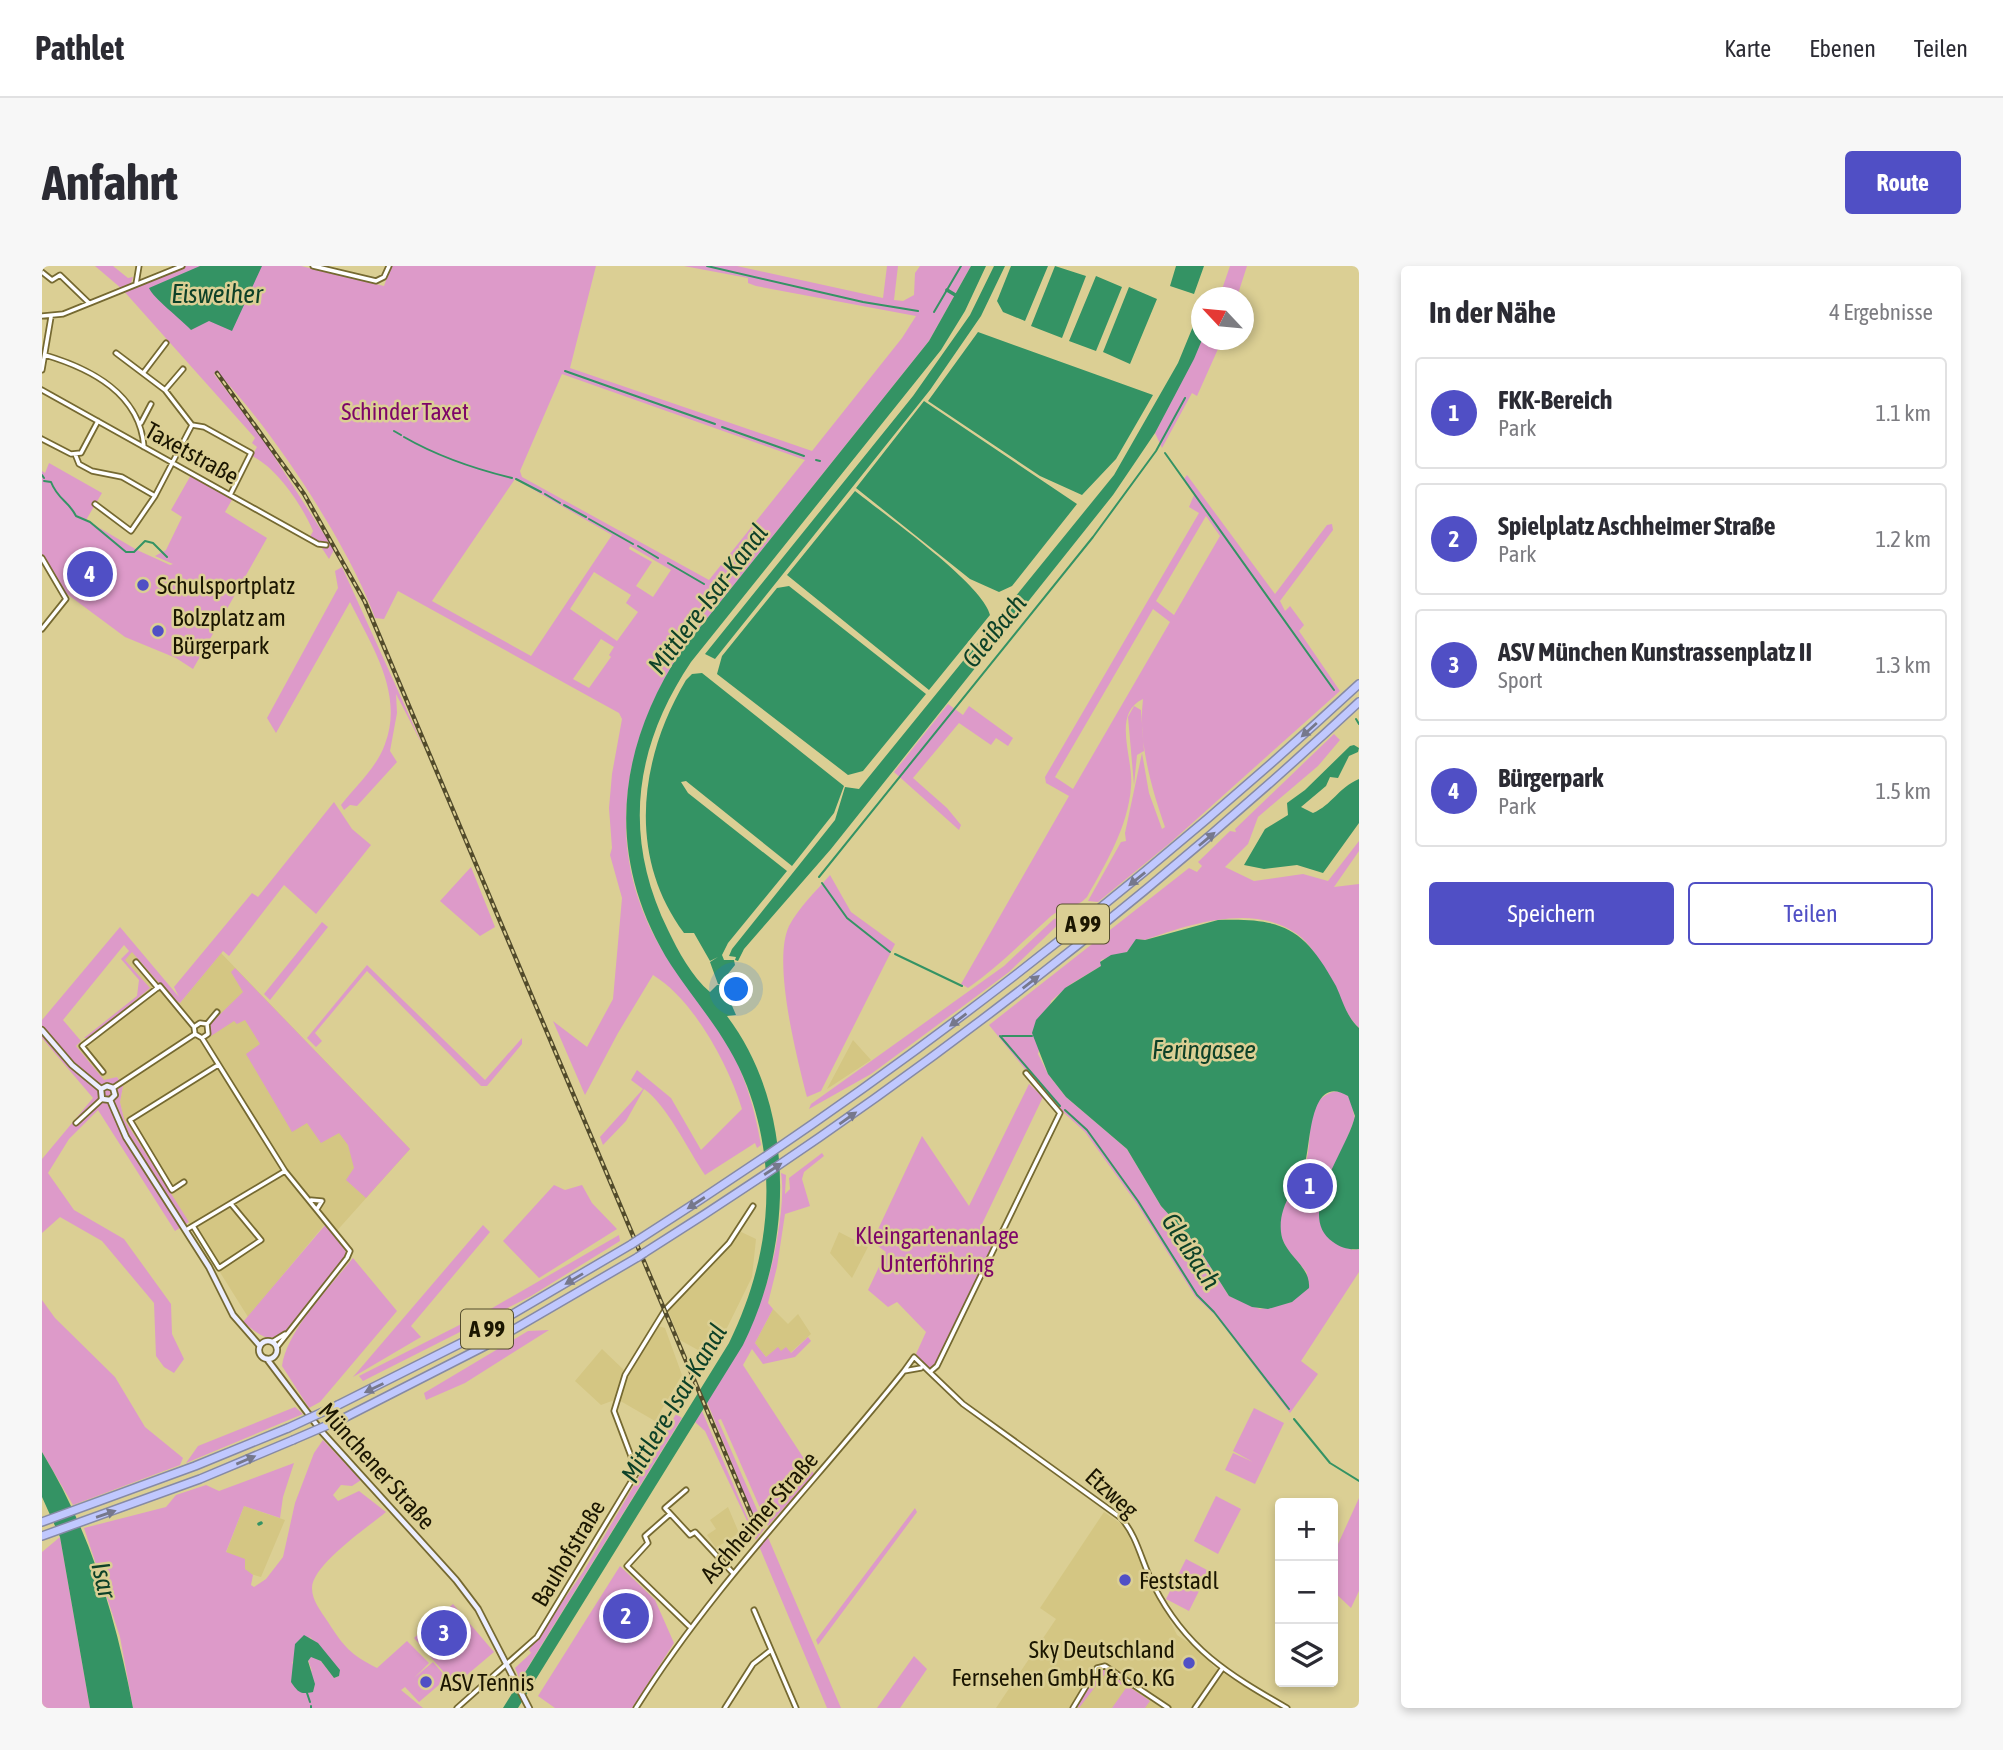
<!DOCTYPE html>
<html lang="de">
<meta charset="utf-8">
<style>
:root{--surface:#fff;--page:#f7f7f7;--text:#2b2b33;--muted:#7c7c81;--line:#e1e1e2;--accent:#504fc5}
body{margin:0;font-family:"Asap Condensed",sans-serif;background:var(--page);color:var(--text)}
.controls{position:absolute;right:21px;bottom:21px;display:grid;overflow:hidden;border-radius:7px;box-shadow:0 4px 10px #0003}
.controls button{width:63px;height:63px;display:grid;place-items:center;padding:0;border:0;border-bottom:2px solid var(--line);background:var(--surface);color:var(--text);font:35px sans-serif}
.compass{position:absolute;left:1149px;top:21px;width:63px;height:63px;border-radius:50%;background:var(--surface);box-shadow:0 4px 10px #0003;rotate:296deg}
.you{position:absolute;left:695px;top:724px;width:24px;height:24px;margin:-18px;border:5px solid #fff;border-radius:50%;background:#1a73e8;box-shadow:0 0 0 10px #1a73e833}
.badge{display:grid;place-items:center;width:46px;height:46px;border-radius:50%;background:var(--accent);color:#fff;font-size:23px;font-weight:700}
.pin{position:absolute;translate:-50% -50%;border:4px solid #fff;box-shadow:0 2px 7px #0006}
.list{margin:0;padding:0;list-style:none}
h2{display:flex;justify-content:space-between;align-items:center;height:91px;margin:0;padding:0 28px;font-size:30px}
h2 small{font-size:23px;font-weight:400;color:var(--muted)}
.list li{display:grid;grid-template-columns:46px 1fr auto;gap:21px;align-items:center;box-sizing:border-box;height:112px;margin:0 14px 14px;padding:0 14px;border:2px solid var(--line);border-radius:7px}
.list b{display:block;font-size:26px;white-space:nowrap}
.list p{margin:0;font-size:23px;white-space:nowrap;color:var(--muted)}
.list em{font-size:23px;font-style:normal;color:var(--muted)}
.actions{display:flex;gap:14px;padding:21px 28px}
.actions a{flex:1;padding:16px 0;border:2px solid var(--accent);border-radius:7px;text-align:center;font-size:24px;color:var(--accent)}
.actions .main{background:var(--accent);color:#fff}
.icon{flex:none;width:38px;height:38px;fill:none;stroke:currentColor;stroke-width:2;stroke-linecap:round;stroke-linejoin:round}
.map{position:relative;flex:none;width:1317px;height:1442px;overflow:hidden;border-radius:7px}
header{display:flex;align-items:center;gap:42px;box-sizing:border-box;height:98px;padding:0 35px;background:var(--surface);border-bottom:2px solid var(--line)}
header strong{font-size:33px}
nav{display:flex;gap:38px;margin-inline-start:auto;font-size:24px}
.intro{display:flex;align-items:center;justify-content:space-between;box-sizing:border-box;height:168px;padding:0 42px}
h1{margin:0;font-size:49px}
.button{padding:18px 32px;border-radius:7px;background:var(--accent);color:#fff;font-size:24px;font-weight:700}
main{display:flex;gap:42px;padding:0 42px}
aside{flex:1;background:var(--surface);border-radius:7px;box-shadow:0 4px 10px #0003}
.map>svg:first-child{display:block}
.built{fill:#d4c683}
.green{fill:#dd9ac9;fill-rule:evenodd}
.water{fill:#349364}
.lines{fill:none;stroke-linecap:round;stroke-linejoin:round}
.stream{stroke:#349364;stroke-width:2}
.canal{stroke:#349364;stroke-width:3.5}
.street-casing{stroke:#756931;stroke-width:7}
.secondary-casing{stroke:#756931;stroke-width:8}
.highway-casing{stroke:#868aa5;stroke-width:10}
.street{stroke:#fff;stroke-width:3.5}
.secondary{stroke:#eceeff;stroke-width:4.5}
.highway{stroke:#c0c8fe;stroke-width:7}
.rail-casing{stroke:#524b2b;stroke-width:4.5}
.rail{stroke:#dbcf94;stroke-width:2;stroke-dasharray:5;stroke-linecap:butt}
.highway-bridge-casing{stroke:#868aa5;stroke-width:10;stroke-linecap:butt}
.highway-bridge{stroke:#c0c8fe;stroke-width:7}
.oneway{fill:#76788c}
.poi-dot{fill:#504fc5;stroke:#dbcf94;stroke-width:2.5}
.labels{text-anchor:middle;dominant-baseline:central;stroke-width:5;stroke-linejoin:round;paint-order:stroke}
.shield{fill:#dbcf94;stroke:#554e2d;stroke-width:2}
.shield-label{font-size:23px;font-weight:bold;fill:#1b1601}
.park-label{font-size:24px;fill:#7e0569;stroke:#dbcf94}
.street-label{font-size:24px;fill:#1b1601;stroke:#dbcf94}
.poi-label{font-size:24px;fill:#1b1601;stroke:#dbcf94;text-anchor:start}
.water-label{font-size:26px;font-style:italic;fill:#0d4128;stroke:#dbcf94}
</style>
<header>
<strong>Pathlet</strong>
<nav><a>Karte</a><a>Ebenen</a><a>Teilen</a></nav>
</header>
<div class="intro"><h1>Anfahrt</h1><a class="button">Route</a></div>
<main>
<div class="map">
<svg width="1317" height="1442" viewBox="0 0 1317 1442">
<rect width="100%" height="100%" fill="#dbcf94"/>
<path class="built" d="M92,683L138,737L179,687L368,883L292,968L283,958L206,1051L82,853L78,836L81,820L75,811L62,815L34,780L49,771L106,722L81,693Z
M811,774L829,794L785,823Z
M695,964L714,973L710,1011L681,1070L674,1067L663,1088L638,1074L624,1040Z
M797,966L826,981L810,1012L788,987Z
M731,1043L746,1058L756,1048L769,1068L748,1087L739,1085L724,1091L713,1077Z
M616,1050H621L616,1060L623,1062L640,1109L613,1155L575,1133L559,1139L533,1115L560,1083L583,1105Z
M202,1240L243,1254L219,1311L205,1307L184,1287Z
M686,1241L697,1267L674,1282L665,1269L674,1263L668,1254Z
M1062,1246L1081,1259L1135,1369L1155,1382L1173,1402L1238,1442H954L1014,1353L998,1342Z"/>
<path class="green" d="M53,0H71L86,12L91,11L89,17L94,22L143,0H259L342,20L349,0H554L528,102L770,185L860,72L874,50L714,20L706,17V12L642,0H695L841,32L845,0H856L852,34L861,35L872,29L873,7L878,0H929L887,75L639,385C580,476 561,584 619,682C635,710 658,733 675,760C699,796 712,837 719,879L715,882L713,877L663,909C646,884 625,839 602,823L584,855L561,879L558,871L601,823L589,814L595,804L629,832L659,884L700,843C686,798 652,734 611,709L576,767L543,829L511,755L545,781L571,733L580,632L568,589L570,582L567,542L570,508L580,453L577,447L356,325L342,353L333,352C307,279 228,160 174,105L172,108L219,170L292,284L287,293L276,276L268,271L271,265C260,239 235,202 210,190L215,181L210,177L213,172L80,23ZM520,108L763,194L667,314L480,211L478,205ZM473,213L570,269L489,390L390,335ZM588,280L629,304L611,331L594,320L610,296L587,283ZM552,306L589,329L584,337L596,346L575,375L528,343ZM559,373L572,381L567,389L569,391L547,422L531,413Z
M1188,0H1205L1195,31L1177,32Z
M1160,74H1180L1155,130L1150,127L1120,182L1113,167Z
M7,197L60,227L44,254L95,284L128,299L131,298L113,290L124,284L140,251L129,244L149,209L191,232L183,246L225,272L151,403L134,392L83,371L25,328L0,288V205L3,207Z
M1145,209L1233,328L1285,259L1290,258L1291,264L1238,335L1243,345L1248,340L1262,359L1257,365L1298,425L1128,577L1056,636L1046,635L1079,576L1084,575L1083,567L1100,487L1107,527L1120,563L1123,561C1109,521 1096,475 1101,433C1069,448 1092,492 1089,521C1086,561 1064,597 1045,631C1034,643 1019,641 1008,651C980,676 956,701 926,722L919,718L1027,530L1004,517L1003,511L1157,247L1147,241L1152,229L1142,213ZM1164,250L1178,270L1132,349L1114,335ZM1111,343L1128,356L1031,523L1013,511Z
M300,301L382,482L354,428L355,447L348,485L355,496L315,540L308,539L302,544L299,539C314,520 335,501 343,478C362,428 330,380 308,336L234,467L225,452L296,322L293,305Z
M906,438L921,449L927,440L971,472L966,480L954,472L949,479L917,457L871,512L905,542L919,559L917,564L852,506Z
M1092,440L1099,444L1102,485L1095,489L1092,519L1086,451Z
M1292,468L1298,474L1276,500L1216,551L1206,578L1183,601L1212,615L1261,608L1286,615L1317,575V585L1292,621L1317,618V762C1301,747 1296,724 1285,706C1276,693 1268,677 1255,668C1212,637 1148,658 1103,674L1096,673L1085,686L1059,694V700L1029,718L1009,735L996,788L1006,808L1024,831L1085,883L1119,940L1154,978L1187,1030L1218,1043L1250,1036L1265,1007C1257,996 1244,986 1240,972C1231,945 1255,920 1264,896C1271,874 1262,837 1288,827C1297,824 1302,826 1308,832L1313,853L1278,937L1310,984L1317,983V1006L1259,1095L1276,1108L1248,1147L1173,1049L1153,1030L1095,938L1043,866L1009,835L947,759L1147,602L1155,606L1160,600L1156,596L1188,565L1194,566L1193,563Z
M292,536L310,563L329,579L274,648L242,619L187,690L181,685L138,737L131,733L90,686L83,694L108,722L49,772H42L95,730L97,714L79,693L87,685L82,679L21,754L39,775L34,780L62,814L75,811L81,820L78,836L82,853L147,956L133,965L56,844L27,873L6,907L32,944L82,973L129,1038L130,1068L142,1093L132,1107L122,1101L114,1090L112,1037L60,975L18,951L0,967V893L51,832L0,772V754L78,661L137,731L132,721L210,627L216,631Z
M429,601L453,661L438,670L398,635Z
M788,609L809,646L853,678L779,825L765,831C755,792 730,696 747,660C757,641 775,624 788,609Z
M1028,647L967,706L928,735L829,808L767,843L769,838L962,700L1012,653Z
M280,656L286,661L228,734L222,728Z
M325,699L443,814L480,772V778L445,820H439L325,705L273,767L280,775L274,781L265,772Z
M193,702L368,883L324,932L304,914L312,902L306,879L297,867L279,877L265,857L250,866L204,788L218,778L203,754L195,758L192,755L169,770L168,758L201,726L189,706Z
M987,818L1001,831L940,958L953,979L893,1101L886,1102L874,1088L884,1066L855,1036L846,1041L826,1024L844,986L830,976L880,870L927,940Z
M780,887L782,890L762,906L760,913L768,940L743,948L735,1001L726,1037L731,1043L713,1077L724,1091L736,1081L739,1085L744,1081L749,1087L766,1071L769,1075L753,1091L721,1098L710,1083L701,1099L772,1208L726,1260L679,1153L676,1154L723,1262L714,1274L663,1165L653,1156L660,1145L711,1265L715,1267L716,1261L665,1136C701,1079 726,1034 736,967C739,948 742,926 739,907L744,909L743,928L748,923L747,912Z
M512,919L523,924L540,919L550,937L575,963L497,1012L461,975Z
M284,958L304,981L303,992L242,1067C224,1078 216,1067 201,1056Z
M441,959L448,966L369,1060L379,1071L311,1111Z
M577,969L578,975L489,1030L321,1115L317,1110L445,1045Z
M311,992L355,1045L278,1136L267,1142L240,1100C245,1064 288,1021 311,992Z
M0,1034L13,1052L73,1111L103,1161L141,1192L138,1199L31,1239L0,1186Z
M507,1064L423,1117L384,1134L382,1127L486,1065Z
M253,1141L261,1148L144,1197L156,1180Z
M1212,1142L1242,1157L1213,1218L1183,1204L1191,1187L1211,1196L1191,1185Z
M634,1148L640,1152L478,1414L473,1402L489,1387L487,1384L541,1306Z
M281,1174L319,1214L310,1220L299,1219L291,1229L296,1235L317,1225L344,1246C326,1261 270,1299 270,1322C270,1335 279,1345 286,1356C302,1381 308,1388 335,1402L365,1375L387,1397L372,1412L391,1396L405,1412L377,1436L363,1421L359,1424L381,1442H91L78,1371L42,1262L124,1241L134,1229L164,1219L177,1225L252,1197L241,1231L238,1252L202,1240L184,1286L203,1293V1303L211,1309L209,1319L212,1321L224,1313L241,1291L253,1237L272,1187ZM268,1371L297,1404V1410L292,1412L279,1395L269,1390L266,1394L270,1405L250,1397Z
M1174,1230L1199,1243L1176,1288L1152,1275Z
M1317,1232V1325L1309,1342L1291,1325V1289Z
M873,1242L875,1246L776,1379L774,1374Z
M725,1269L799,1442H785L717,1280Z
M18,1271L48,1442H0V1286Z
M1144,1293L1167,1305L1147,1345L1124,1333Z
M578,1300L613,1334L632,1377L590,1442H513L496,1430Z
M411,1338L452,1386L413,1419L372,1372Z
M872,1390L885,1403L858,1442H835Z
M1061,1403L1108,1435L1103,1442H1070L1084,1422L1063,1408L1037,1442L1034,1439L1051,1410Z"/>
<path class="water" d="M158,0H220L190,65L167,55L149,64C139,53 111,32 107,22Z
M929,0H944L923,45L899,84L649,396C592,481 580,570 626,664C636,685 650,711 668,726L675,719H680L676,718L668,696L676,691L668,695L652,667H642C585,590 597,493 644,414L650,408L660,407L802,520L792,547L750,600L644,515L639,516L646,527L745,605L686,677L680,689L682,694H692L693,699L685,709L683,723L689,729L688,735L694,749L685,750C755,843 751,979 701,1079L476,1442H461L687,1077C727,995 738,907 705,820C687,772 656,740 629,699C563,594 573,486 639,385L887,75Z
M952,0H963L939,50L888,124L673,393L663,388L871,130L928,49Z
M969,0H1006L983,55L961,46L955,35Z
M1013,0L1044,10L1020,72L989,60Z
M1134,0H1162L1152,28L1128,20Z
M1054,10L1080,21L1054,85L1027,75Z
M1087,21L1115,33L1088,98L1061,86Z
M1159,41L1160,74L1152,93L1113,167L1071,229L789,583L702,683L696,695L693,694L694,691L687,690L690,683L793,554L803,521L817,523L1072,209L1136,97Z
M936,66L1111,129L1074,193L1040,229L998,210L886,135Z
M882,135L1035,238L970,320L957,326L928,313L814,222Z
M813,225C842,248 942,319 948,349L887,424L745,309Z
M747,320L884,428L821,505L806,509L675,408L680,390L735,322Z
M1312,479L1317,482L1316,486L1307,490L1296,512L1288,511L1284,520L1259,541L1271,547C1290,539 1296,522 1317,513V557L1281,607L1255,599L1222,603L1202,599L1223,563L1246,549L1245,537L1263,524L1308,480Z
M1176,654C1240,652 1262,661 1294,720C1301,735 1304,750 1317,762V983C1307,984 1299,982 1291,976C1252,949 1306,883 1313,850L1306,830C1267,806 1269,879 1263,897C1255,921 1236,939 1239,966C1241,989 1269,999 1267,1022L1250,1036L1226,1043L1210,1041L1187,1030L1154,978L1119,940L1085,883L1024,831L1006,808L990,767L994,754L1023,722L1059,700L1058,696L1069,689L1085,686L1094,673L1103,674Z
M0,1186C48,1265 74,1351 91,1442H48L18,1271L0,1231Z
M262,1369L276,1377L298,1404L297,1410L292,1412L279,1395L269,1391L266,1395L273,1418L271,1426C258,1429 256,1426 249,1416L253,1378Z"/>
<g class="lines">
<path class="stream" d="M665,0L821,36L876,45
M892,46L919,0
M523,105L673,158
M680,161L762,190
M352,165L359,169
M362,171C395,190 433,203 470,212
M1123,187L1292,424
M774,194L778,195
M0,209L2,212
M474,213L499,226
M2,215L9,216C16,234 26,234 34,250L48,256L84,286H92L103,275L111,277L125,291
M503,228L518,237
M522,239L544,251
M547,253L591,278
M596,280L616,292
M626,297L662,318
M660,342L692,302
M1314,453L1317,458
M777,611L1051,271L1114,185L1143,132
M780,617L805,652L848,686
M853,688L920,720
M958,770L1018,840
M960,770H990
M1023,844L1045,864L1096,935L1155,1029L1172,1046L1247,1143
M1252,1153L1288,1197L1317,1215
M265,1427L268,1436
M269,1442V1440"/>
<path class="canal" d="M905,24L915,30
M217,1258L219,1257"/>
<g class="street-casing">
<path id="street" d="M271,0L334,15L342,11L347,0
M0,6L10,14L18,9L47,37
M94,18L97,0
M0,50L21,48L140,0
M3,89C50,103 98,128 102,181
M0,104L9,51
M102,106L124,77
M0,124L276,278L284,279
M123,124L141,103
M99,157L109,138
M150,159L162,161L209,187L189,227
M0,173L29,188L39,187L56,155
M33,188L37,198L50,205L80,211L113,230
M53,238L89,265L113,230L150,159L123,124L74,87
M0,292L24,333L0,363
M94,696L116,722
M165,758L175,746
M152,761L158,757L165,758
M153,768L160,772L243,905L308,985L305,992L235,1081
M160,772L166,768L165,758
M61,806L40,780L118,720L152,761L153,768
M71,822L153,768
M34,857L60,833
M142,916L130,924L88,854L176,799
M269,934L280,935L275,943
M151,960L177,1002L219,974L190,939
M144,964L243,905
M230,1076L243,1068
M862,1105L872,1091L921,1138L1079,1252C1096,1271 1100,1298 1112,1320C1144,1383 1186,1408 1245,1442
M888,1106L895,1100L1018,847L984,807
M644,1224L623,1242L648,1269L653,1266L690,1306
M628,1248L603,1270L606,1277L585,1300L647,1360
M712,1344L754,1442
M415,1442L495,1371L595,1206L572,1145L583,1109L623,1044L687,977L711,940
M594,1442C671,1319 772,1218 862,1105L879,1102
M683,1442L711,1398L729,1384
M1031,1442L1055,1402L1063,1400L1126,1442
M1153,1442L1180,1403"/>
</g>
<g class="secondary-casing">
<path id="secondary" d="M0,764L30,799L59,823L65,820L71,822L73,829L68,834L84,871L167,1001L191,1049L218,1080
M59,823L60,833L68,834
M217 1084a9 9 0 1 1 18 0a9 9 0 1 1-18 0Z
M225,1093L280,1166L414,1314L436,1343L487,1442"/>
</g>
<g class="highway-casing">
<path id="highway" d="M596,974C853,811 1093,625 1317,418
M602,987C857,827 1096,642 1317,436
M296,1139L435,1069L590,978
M302,1152L445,1079L596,991
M0,1256L153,1200L246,1162
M0,1270L158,1213L251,1174"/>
</g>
<use href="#street" class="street"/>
<use href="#secondary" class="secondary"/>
<use href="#highway" class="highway"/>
<g class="rail-casing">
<path id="rail" d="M175,107L262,228L323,336L716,1265"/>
</g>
<use href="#rail" class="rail"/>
<g class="highway-bridge-casing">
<path id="highway-bridge" d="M590,978L596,974
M596,991L602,987
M246,1162L296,1139
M251,1174L302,1152"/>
</g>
<use href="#highway-bridge" class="highway-bridge"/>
</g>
<defs><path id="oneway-solid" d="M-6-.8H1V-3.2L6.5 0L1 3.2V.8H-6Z" transform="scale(1.75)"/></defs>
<g class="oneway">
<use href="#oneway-solid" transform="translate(1267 464) rotate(138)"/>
<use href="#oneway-solid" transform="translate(1165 573) rotate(-40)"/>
<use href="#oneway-solid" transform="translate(1095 613) rotate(141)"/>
<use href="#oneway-solid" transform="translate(989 716) rotate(-38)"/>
<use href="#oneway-solid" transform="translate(916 754) rotate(143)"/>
<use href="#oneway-solid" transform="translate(806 852) rotate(-35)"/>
<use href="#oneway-solid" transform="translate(731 903) rotate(-33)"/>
<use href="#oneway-solid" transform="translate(654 937) rotate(147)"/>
<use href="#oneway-solid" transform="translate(532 1013) rotate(149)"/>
<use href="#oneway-solid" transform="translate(332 1122) rotate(154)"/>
<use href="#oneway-solid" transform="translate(204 1194) rotate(-23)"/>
<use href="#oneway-solid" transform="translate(64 1248) rotate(-19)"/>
</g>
<g class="poi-dot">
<circle cx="101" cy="319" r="7"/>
<circle cx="116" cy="365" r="7"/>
<circle cx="1083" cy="1314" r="7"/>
<circle cx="1147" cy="1397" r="7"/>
<circle cx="384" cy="1416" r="7"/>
</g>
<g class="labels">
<g class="shield">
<rect x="1015" y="638.5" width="52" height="39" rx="5"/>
<rect x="419" y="1043.5" width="52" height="39" rx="5"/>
</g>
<g class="shield-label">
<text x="1041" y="658">A 99</text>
<text x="445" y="1063">A 99</text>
</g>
<g class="park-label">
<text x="363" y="145">Schinder Taxet</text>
<text x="895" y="969">Kleingartenanlage<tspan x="895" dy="28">Unterföhring</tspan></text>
</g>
<g class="street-label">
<text transform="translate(150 187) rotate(29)">Taxetstraße</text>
<text transform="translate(335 1200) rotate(48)">Münchener Straße</text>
<text transform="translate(1070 1227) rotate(42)">Etzweg</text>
<text transform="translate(717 1251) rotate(-49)">Aschheimer Straße</text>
<text transform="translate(526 1287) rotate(-59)">Bauhofstraße</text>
</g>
<g class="poi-label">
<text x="115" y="319">Schulsportplatz</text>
<text x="130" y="351">Bolzplatz am<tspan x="130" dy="28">Bürgerpark</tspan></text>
<text x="1097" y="1314">Feststadl</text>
<text x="1133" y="1383" text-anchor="end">Sky Deutschland<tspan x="1133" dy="28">Fernsehen GmbH &amp; Co. KG</tspan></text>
<text x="398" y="1416">ASV Tennis</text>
</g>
<g class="water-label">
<text x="175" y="28">Eisweiher</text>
<text transform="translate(666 333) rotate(-53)">Mittlere-Isar-Kanal</text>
<text transform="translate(952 365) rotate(-51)">Gleißach</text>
<text x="1162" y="784">Feringasee</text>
<text transform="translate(1149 985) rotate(57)">Gleißach</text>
<text transform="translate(632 1137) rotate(-59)">Mittlere-Isar-Kanal</text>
<text transform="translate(62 1314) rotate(77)">Isar</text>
</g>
</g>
</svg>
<div class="controls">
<button>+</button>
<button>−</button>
<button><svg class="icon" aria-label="layers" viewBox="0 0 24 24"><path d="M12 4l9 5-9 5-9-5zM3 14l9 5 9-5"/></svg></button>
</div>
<svg class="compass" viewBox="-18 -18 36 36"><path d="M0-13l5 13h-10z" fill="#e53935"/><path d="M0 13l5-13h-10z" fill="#7c7c81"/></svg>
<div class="you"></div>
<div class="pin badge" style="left:1268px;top:920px">1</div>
<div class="pin badge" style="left:584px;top:1350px">2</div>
<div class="pin badge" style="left:402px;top:1367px">3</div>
<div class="pin badge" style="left:48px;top:308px">4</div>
</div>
<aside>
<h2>In der Nähe<small>4 Ergebnisse</small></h2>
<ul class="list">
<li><span class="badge">1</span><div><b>FKK-Bereich</b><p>Park</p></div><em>1.1 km</em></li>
<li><span class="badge">2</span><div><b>Spielplatz Aschheimer Straße</b><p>Park</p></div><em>1.2 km</em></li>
<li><span class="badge">3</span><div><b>ASV München Kunstrassenplatz II</b><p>Sport</p></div><em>1.3 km</em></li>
<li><span class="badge">4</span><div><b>Bürgerpark</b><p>Park</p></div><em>1.5 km</em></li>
</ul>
<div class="actions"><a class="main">Speichern</a><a>Teilen</a></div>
</aside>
</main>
